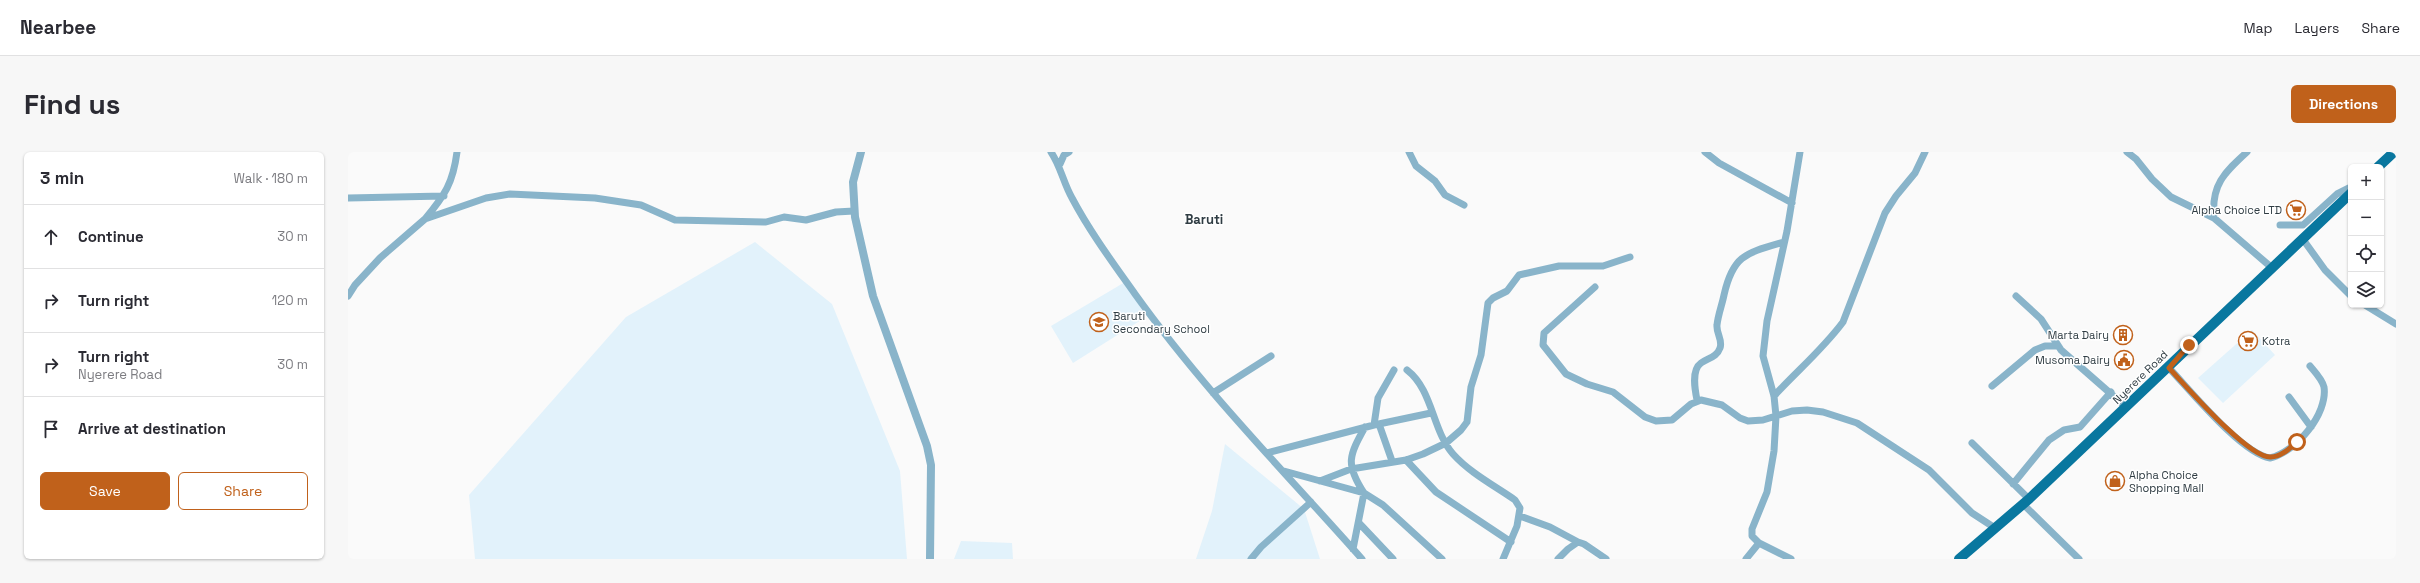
<!DOCTYPE html>
<meta charset="utf-8">
<style>
:root{--surface:#fff;--page:#f7f7f7;--text:#2b2b33;--muted:#7c7c81;--line:#e1e1e2;--accent:#c0611b}
body{margin:0;font-family:"Space Grotesk",sans-serif;background:var(--page);color:var(--text)}
.controls{position:absolute;right:12px;top:12px;display:grid;overflow:hidden;border-radius:6px;box-shadow:0 1px 3px #0004}
.controls button{width:36px;height:36px;display:grid;place-items:center;padding:0;border:0;border-bottom:1px solid var(--line);background:var(--surface);color:var(--text);font:20px sans-serif}
.stop{position:absolute;width:12px;height:12px;margin:-9px;border:3px solid #c0611b;border-radius:50%;background:#fff}
.stop.end{background:#c0611b;border-color:#fff;box-shadow:0 1px 4px #0008}
.list{margin:0;padding:0;list-style:none}
h2{display:flex;justify-content:space-between;align-items:center;height:52px;margin:0;padding:0 16px;font-size:17px}
h2 small{font-size:13px;font-weight:400;color:var(--muted)}
.list li{display:grid;grid-template-columns:26px 1fr auto;gap:12px;align-items:center;box-sizing:border-box;height:64px;padding:0 16px;border-top:1px solid var(--line)}
.list b{display:block;font-size:15px;white-space:nowrap}
.list p{margin:0;font-size:13px;white-space:nowrap;color:var(--muted)}
.list em{font-size:13px;font-style:normal;color:var(--muted)}
.actions{display:flex;gap:8px;padding:12px 16px}
.actions a{flex:1;padding:9px 0;border:1px solid var(--accent);border-radius:6px;text-align:center;font-size:14px;color:var(--accent)}
.actions .main{background:var(--accent);color:#fff}
.icon{flex:none;width:22px;height:22px;fill:none;stroke:currentColor;stroke-width:2;stroke-linecap:round;stroke-linejoin:round}
.map{position:relative;flex:none;width:2048px;height:407px;overflow:hidden;border-radius:6px}
header{display:flex;align-items:center;gap:24px;box-sizing:border-box;height:56px;padding:0 20px;background:var(--surface);border-bottom:1px solid var(--line)}
header strong{font-size:19px}
nav{display:flex;gap:22px;margin-inline-start:auto;font-size:14px}
.intro{display:flex;align-items:center;justify-content:space-between;box-sizing:border-box;height:96px;padding:0 24px}
h1{margin:0;font-size:28px}
.button{padding:10px 18px;border-radius:6px;background:var(--accent);color:#fff;font-size:14px;font-weight:700}
main{display:flex;gap:24px;padding:0 24px}
aside{flex:1;background:var(--surface);border-radius:6px;box-shadow:0 1px 3px #0004}
.map>svg:first-child{display:block}
.built{fill:#e2f2fb}
.lines{fill:none;stroke-linecap:round;stroke-linejoin:round}
.minor{stroke:#89b4ca;stroke-width:7}
.tertiary{stroke:#89b4ca;stroke-width:8}
.primary{stroke:#09779f;stroke-width:10}
.route{stroke:#c0611b;stroke-width:5}
.labels{text-anchor:middle;dominant-baseline:central;stroke-width:3;stroke-linejoin:round;paint-order:stroke}
.poi-label{font-size:11px;fill:#2f3c43;stroke:#fff;text-anchor:end}
.street-label{font-size:11px;fill:#2f3c43;stroke:#fff}
.quarter-label{font-size:13px;font-weight:bold;fill:#2f3c43;stroke:#fff}
</style>
<header>
<strong>Nearbee</strong>
<nav><a>Map</a><a>Layers</a><a>Share</a></nav>
</header>
<div class="intro"><h1>Find us</h1><a class="button">Directions</a></div>
<main>
<aside>
<h2>3 min<small>Walk · 180 m</small></h2>
<ul class="list">
<li><svg class="icon" aria-label="ahead" viewBox="0 0 24 24"><path d="M12 20V5M6 11l6-6 6 6"/></svg><div><b>Continue</b></div><em>30 m</em></li>
<li><svg class="icon" aria-label="right" viewBox="0 0 24 24"><path d="M7 20v-9h11M14 6l5 5-5 5"/></svg><div><b>Turn right</b></div><em>120 m</em></li>
<li><svg class="icon" aria-label="right" viewBox="0 0 24 24"><path d="M7 20v-9h11M14 6l5 5-5 5"/></svg><div><b>Turn right</b><p>Nyerere Road</p></div><em>30 m</em></li>
<li><svg class="icon" aria-label="arrive" viewBox="0 0 24 24"><path d="M6 21V4h12l-3 4 3 4H6"/></svg><div><b>Arrive at destination</b></div></li>
</ul>
<div class="actions"><a class="main">Save</a><a>Share</a></div>
</aside>
<div class="map">
<svg width="2048" height="407" viewBox="0 0 2048 407">
<rect width="100%" height="100%" fill="#fafafa"/>
<path class="built" d="M407,90L484,152L552,319L559,407H127L121,343L278,165Z
M777,130L798,165L725,211L703,174Z
M1904,178L1927,203L1875,251L1850,226Z
M877,292L956,357L972,407H848L864,359Z
M613,389L664,391L665,407H606Z"/>
<g class="lines">
<path class="minor" d="M703,0C713,15 715,30 724,46C742,80 765,111 787,142C855,237 937,320 1014,407
M1061,0L1068,14L1087,29L1097,43L1116,53
M1357,0L1371,11L1444,51
M1779,0L1788,7L1804,27L1823,45L1866,66L1923,115
M712,12L716,3L721,0
M0,46L96,44
M1866,66C1863,33 1876,21 1899,0
M77,67C97,43 105,31 109,0
M1932,73H1955L1989,42L2003,35
M1954,86L1977,118L2003,144
M1247,135L1196,181L1195,193L1218,222L1239,232L1265,240L1297,265L1308,269L1324,268L1343,252L1353,248L1374,253L1392,266L1400,269L1415,268L1444,259L1459,258L1475,260L1509,271L1581,318L1624,361L1647,376
M0,144L7,133L32,106L77,67L138,46L162,42L247,46L293,53L327,68L418,70L436,65L458,68L488,60L506,59
M1668,144L1693,167L1713,198L1778,255
M2017,153L2048,172
M1821,216C1842,238 1894,302 1922,306C1948,300 1980,262 1976,235C1974,227 1967,220 1962,214
M1059,218C1085,238 1084,278 1105,302C1122,321 1147,334 1167,348L1172,356L1169,374L1155,407
M1644,234L1687,198L1697,194H1709
M865,241L923,204
M1426,244C1449,219 1475,197 1495,170L1537,61L1548,44L1567,21L1577,0
M1941,245L1963,275
M1349,248C1347,238 1343,218 1353,211C1360,206 1369,205 1372,196C1375,188 1368,181 1369,173C1370,163 1374,153 1376,143C1385,103 1398,101 1436,90
M1031,272L1044,309
M1026,273L1030,246L1046,218
M1624,291L1681,347
M919,301L1026,273L1083,261
M1058,308L1088,340L1163,390
M936,319L1016,341L1035,353L1094,407
M972,329L1003,317L1058,308L1075,302L1098,291L1113,278L1119,270L1123,235L1133,203L1140,151L1145,146L1159,139L1171,123L1211,114H1255L1282,105
M1665,332L1701,288L1716,278L1732,275L1763,240
M1675,352L1731,407
M1172,364L1202,375L1230,390
M1011,371L1045,407
M1005,397L1016,341C997,312 1001,304 1017,275
M903,407L913,395L963,350
M1210,407L1220,397L1230,390L1236,392L1258,407
M1398,407L1411,391
M1443,407L1411,391L1404,384V377L1419,340L1426,299L1428,264L1426,244L1415,204L1419,169L1439,79L1452,0"/>
<path class="tertiary" d="M513,0L505,30L507,65L525,144L579,294L583,313L582,407"/>
<path class="primary" d="M2030,15L2046,0
M1611,407L1681,347L2003,41"/>
</g>
<g class="lines">
<path class="route" d="M1841,193L1821,216C1838,234 1901,307 1923,305C1933,305 1942,296 1949,290"/>
</g>
<defs>
<g id="supermarket-ring" transform="scale(1)"><circle r="9.5" fill="#fff" stroke="#c0611b" stroke-width="1.5"/><path d="M-6-5.5h2.5l.6 2H6L4.5 2H-2.5L-4.4-4H-6ZM-1.5 3.2a1.3 1.3 0 1 0 .1 0ZM3 3.2a1.3 1.3 0 1 0 .1 0Z" fill="#c0611b"/></g>
<g id="school-ring" transform="scale(1)"><circle r="9.5" fill="#fff" stroke="#c0611b" stroke-width="1.5"/><path d="M0-5L7-2L0 1L-7-2ZM-4 1L0 2.5L4 1V4Q0 6-4 4Z" fill="#c0611b"/></g>
<g id="building-ring" transform="scale(1)"><circle r="9.5" fill="#fff" stroke="#c0611b" stroke-width="1.5"/><path d="M-4-6H4V6H1V3H-1V6H-4ZM-2.5-4.3h1.7v1.8h-1.7ZM.8-4.3h1.7v1.8H.8ZM-2.5-1h1.7V.8h-1.7ZM.8-1h1.7V.8H.8Z" fill="#c0611b"/></g>
<g id="civic-ring" transform="scale(1)"><circle r="9.5" fill="#fff" stroke="#c0611b" stroke-width="1.5"/><path d="M-.6-6.5H3V-4.5H.6V-3L4-1V1h2V6H-6V1h2V-1L-.6-3ZM-1.2 2.5V6h2.4V2.5Z" fill="#c0611b"/></g>
<g id="shop-ring" transform="scale(1)"><circle r="9.5" fill="#fff" stroke="#c0611b" stroke-width="1.5"/><path d="M-5-2.5h2.3a2.7 3.5 0 0 1 5.4 0H5L5.5 6h-11ZM-1.5-2.5h3a1.5 2.3 0 0 0-3 0Z" fill="#c0611b"/></g>
</defs>
<g fill-rule="evenodd">
<use href="#supermarket-ring" x="1948" y="58"/>
<use href="#school-ring" x="751" y="170"/>
<use href="#building-ring" x="1775" y="183"/>
<use href="#supermarket-ring" x="1900" y="189"/>
<use href="#civic-ring" x="1776" y="208"/>
<use href="#shop-ring" x="1767" y="329"/>
</g>
<g class="labels">
<g class="poi-label">
<text x="1934" y="58">Alpha Choice LTD</text>
<text x="765" y="164" text-anchor="start">Baruti<tspan x="765" dy="13">Secondary School</tspan></text>
<text x="1761" y="183">Marta Dairy</text>
<text x="1914" y="189" text-anchor="start">Kotra</text>
<text x="1762" y="208">Musoma Dairy</text>
<text x="1781" y="323" text-anchor="start">Alpha Choice<tspan x="1781" dy="13">Shopping Mall</tspan></text>
</g>
<g class="street-label">
<text transform="translate(1792 225) rotate(-44)">Nyerere Road</text>
</g>
<g class="quarter-label">
<text x="856" y="67">Baruti</text>
</g>
</g>
</svg>
<div class="controls">
<button>+</button>
<button>−</button>
<button><svg class="icon" aria-label="locate" viewBox="0 0 24 24"><circle cx="12" cy="12" r="6"/><path d="M12 2v4M12 18v4M2 12h4M18 12h4"/></svg></button>
<button><svg class="icon" aria-label="layers" viewBox="0 0 24 24"><path d="M12 4l9 5-9 5-9-5zM3 14l9 5 9-5"/></svg></button>
</div>
<div class="stop" style="left:1949px;top:290px"></div>
<div class="stop end" style="left:1841px;top:193px"></div>
</div>
</main>
